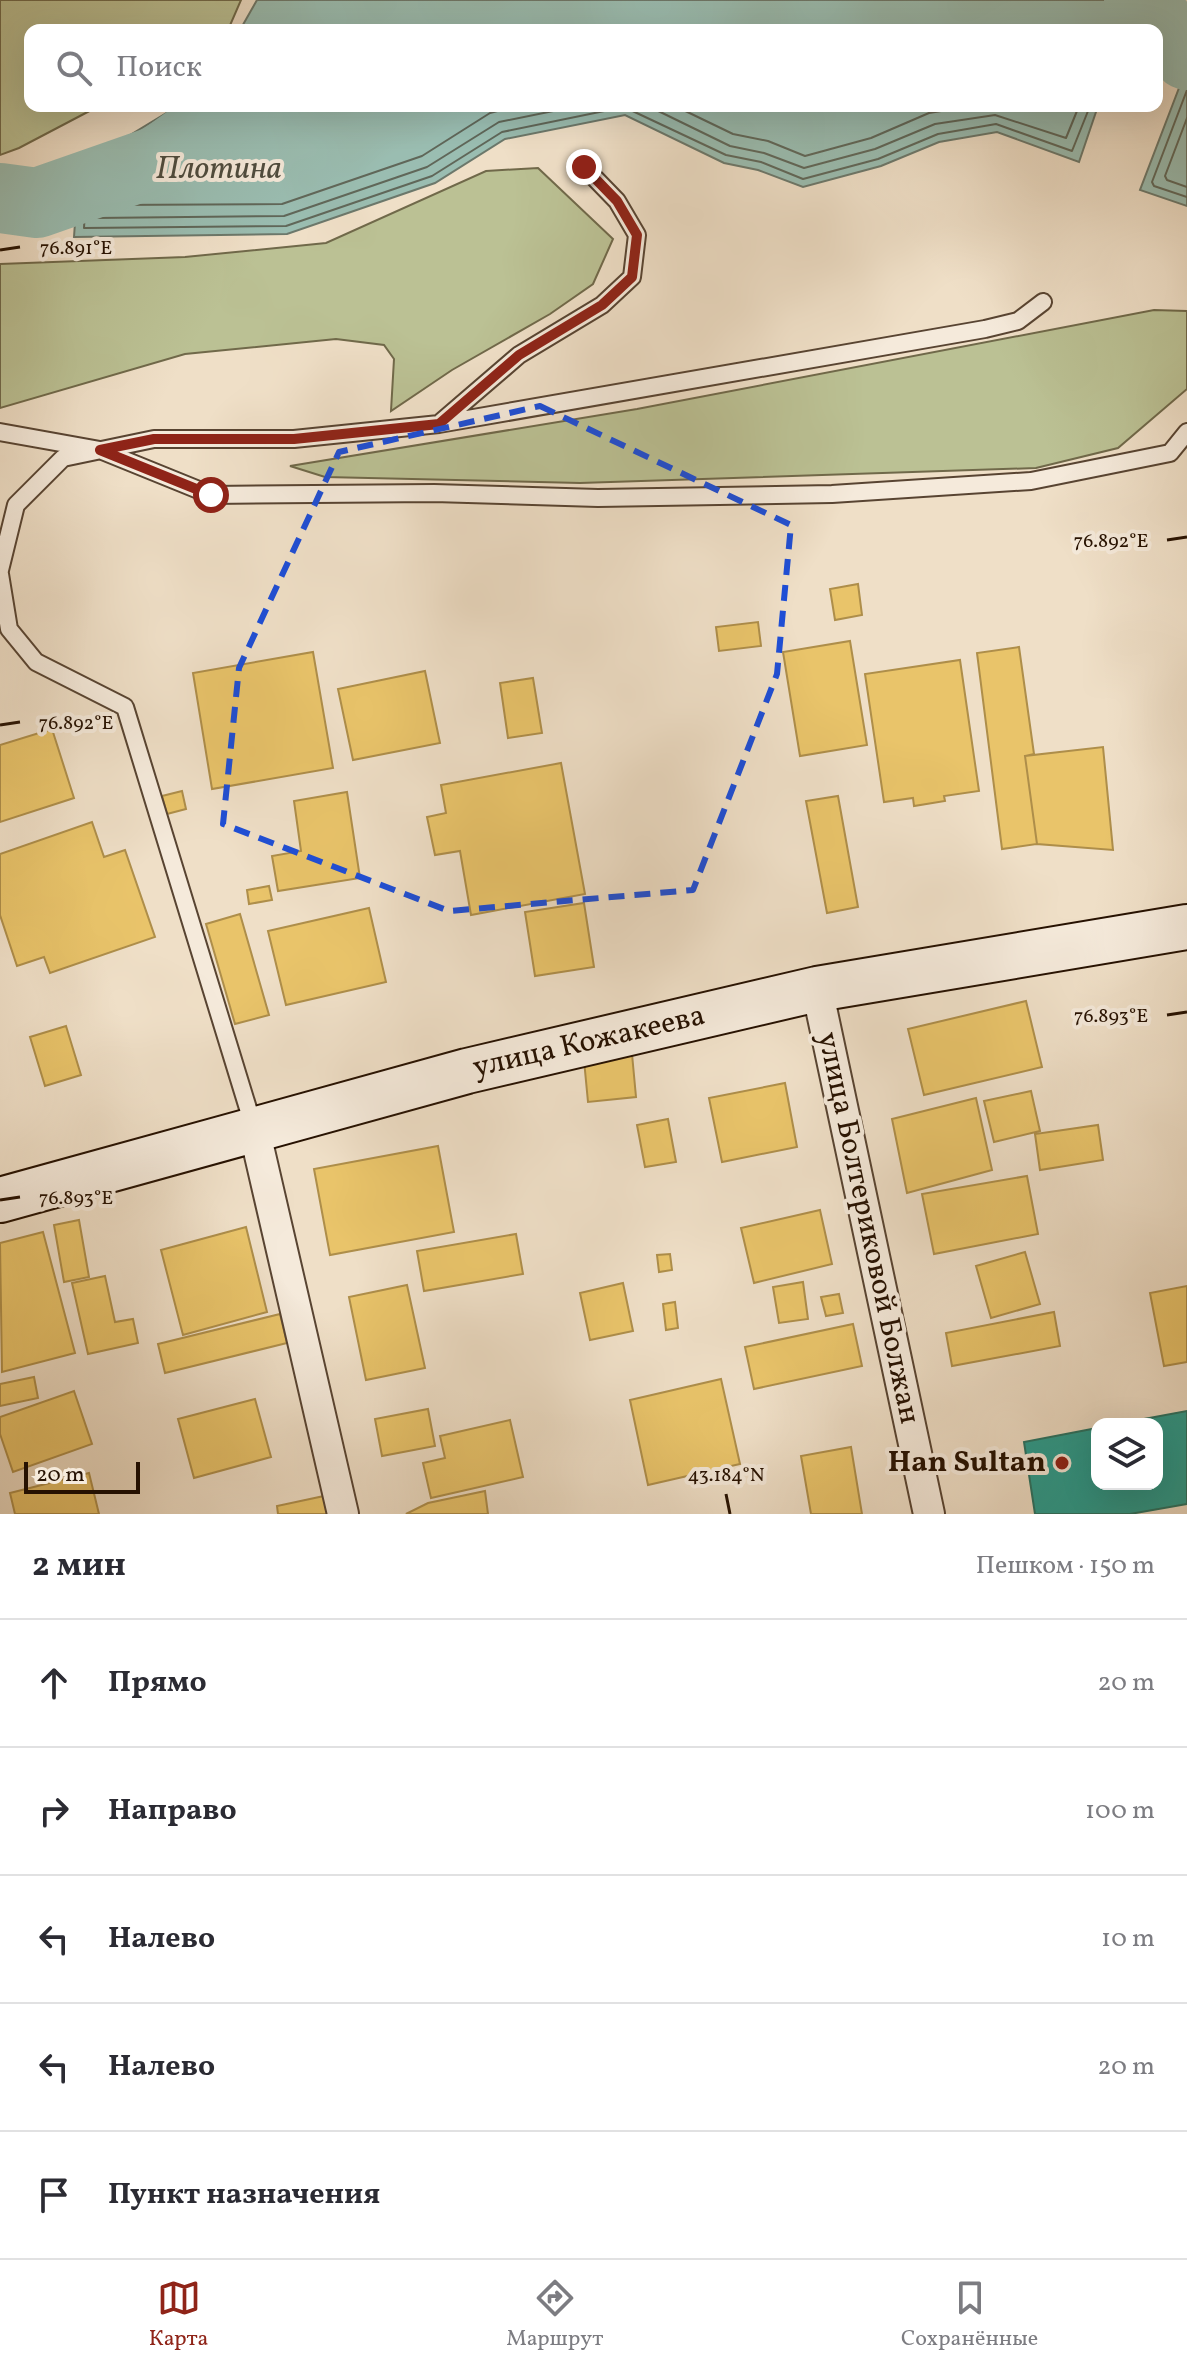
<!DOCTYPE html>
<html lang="ru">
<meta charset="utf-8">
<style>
:root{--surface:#fff;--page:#f2f2f3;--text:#2b2b33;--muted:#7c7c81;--line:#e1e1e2;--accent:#8f2418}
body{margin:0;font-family:Vollkorn,serif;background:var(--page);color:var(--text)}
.controls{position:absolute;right:24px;bottom:24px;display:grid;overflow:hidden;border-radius:16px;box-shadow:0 8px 32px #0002}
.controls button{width:72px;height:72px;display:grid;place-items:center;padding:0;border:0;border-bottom:2px solid var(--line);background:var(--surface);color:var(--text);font:40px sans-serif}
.scale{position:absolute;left:24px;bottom:20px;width:116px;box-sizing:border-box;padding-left:8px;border:4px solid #261101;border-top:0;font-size:22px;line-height:28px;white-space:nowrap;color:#261101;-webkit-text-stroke:6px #f5eadb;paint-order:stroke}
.stop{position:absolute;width:24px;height:24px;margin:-18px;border:6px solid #8f2418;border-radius:50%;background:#fff}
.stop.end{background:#8f2418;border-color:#fff;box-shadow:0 2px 8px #0008}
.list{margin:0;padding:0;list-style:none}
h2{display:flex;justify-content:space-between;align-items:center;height:104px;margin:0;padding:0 32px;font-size:34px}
h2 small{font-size:26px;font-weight:400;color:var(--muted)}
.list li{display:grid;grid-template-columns:52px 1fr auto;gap:24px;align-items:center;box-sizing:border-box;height:128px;padding:0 32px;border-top:2px solid var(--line)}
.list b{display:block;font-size:30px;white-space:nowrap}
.list em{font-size:26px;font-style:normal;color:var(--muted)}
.icon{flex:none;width:44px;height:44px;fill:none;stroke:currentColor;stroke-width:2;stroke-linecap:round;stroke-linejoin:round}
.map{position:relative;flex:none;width:1187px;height:1514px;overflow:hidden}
.search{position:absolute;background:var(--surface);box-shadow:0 8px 32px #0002;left:24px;right:24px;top:24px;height:88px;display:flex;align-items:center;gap:20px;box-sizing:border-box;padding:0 28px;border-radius:16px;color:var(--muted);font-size:30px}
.sheet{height:744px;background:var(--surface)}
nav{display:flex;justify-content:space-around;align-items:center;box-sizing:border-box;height:112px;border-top:2px solid var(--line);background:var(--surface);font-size:22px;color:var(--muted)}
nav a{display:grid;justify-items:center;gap:4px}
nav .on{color:var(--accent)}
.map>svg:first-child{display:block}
.green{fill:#bbc194;stroke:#70694a;stroke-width:2}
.water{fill:#9abdb1;stroke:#6c786b;stroke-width:2}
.homes{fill:#e9c46a;stroke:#ae8e4a;stroke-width:2}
.schools{fill:#2a9d8f;stroke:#297364;stroke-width:2}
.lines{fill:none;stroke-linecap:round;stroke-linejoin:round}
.shore{stroke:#606759;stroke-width:2}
.river{stroke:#9abdb1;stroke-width:70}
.lane-casing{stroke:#584432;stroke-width:20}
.street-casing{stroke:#584432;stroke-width:34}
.secondary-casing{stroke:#261101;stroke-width:48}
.lane{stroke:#f5eadb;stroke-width:16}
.street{stroke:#f5eadb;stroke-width:30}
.secondary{stroke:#f5eadb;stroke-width:44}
.route{stroke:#8f2418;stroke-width:10}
.marked{fill:none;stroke:#1d4ed8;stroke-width:6;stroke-dasharray:16 10;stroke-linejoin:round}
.ticks{fill:none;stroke:#261101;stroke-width:3}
.poi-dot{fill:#8f2418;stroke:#f5eadb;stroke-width:3}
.labels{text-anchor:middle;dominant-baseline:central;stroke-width:8;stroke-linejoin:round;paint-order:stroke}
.street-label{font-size:30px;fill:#261101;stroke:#f5eadb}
.poi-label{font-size:30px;font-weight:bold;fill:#261101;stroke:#f5eadb;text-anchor:end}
.water-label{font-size:32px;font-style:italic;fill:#4f4d3f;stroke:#f5eadb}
.ticks-label{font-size:20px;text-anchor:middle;fill:#261101;stroke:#f5eadb;stroke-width:8;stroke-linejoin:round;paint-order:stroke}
</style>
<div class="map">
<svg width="1187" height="1514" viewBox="0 0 1187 1514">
<rect width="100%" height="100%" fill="#efdfc7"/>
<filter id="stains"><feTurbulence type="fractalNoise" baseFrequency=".0025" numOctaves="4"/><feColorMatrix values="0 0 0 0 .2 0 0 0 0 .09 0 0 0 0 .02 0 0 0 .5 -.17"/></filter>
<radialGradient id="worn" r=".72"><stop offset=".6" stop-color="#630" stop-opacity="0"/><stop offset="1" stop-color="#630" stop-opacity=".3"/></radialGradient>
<path class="green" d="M0,0H241L228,30H30V106H99L19,148L0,155Z
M538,168L613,239L593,284L550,314L452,370L391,411L394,359L384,345L336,339L185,354L0,408V264L185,257L326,243L486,171Z
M1154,310L1187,311V389L1118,448L1036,468L580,483L325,477L290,466L637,409Z"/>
<path class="water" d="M257,0H1134L1124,30H240Z
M1187,67V206L1140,190Z
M178,106H1098L1079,162L997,132L939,142L881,166L803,187L758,170L724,163L625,115L505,139L435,183L287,234L74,237L79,166Z"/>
<path class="homes" d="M858,584L862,615L835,620L830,589Z
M758,622L761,646L719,651L716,627Z
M850,641L867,745L800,756L783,652Z
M1019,647L1034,754L1025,756L1037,844L1002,849L977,653Z
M313,652L333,768L212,789L193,673Z
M960,660L979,791L944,796L945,801L914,806L913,798L884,802L865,674Z
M425,671L440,743L353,760L338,689Z
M533,678L542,733L508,738L500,683Z
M52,729L74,798L0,822V745Z
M1103,747L1113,850L1037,844L1025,756Z
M561,763L585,894L471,915L460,851L435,855L427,817L446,813L441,785Z
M182,791L186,809L167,814L162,796Z
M347,792L360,878L278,891L272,856L301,851L294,801Z
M838,796L858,907L827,913L806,801Z
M92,822L104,857L125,850L155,937L50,973L44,957L17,966L0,915V854Z
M269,886L272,900L249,904L247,890Z
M584,903L594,967L535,976L525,912Z
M369,908L386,982L286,1005L268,931Z
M240,914L269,1015L235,1024L206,924Z
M1026,1001L1042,1067L924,1095L908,1029Z
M66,1026L81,1075L45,1086L30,1037Z
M632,1054L636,1097L588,1102L584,1060Z
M785,1083L797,1147L722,1162L709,1098Z
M1031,1091L1040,1131L994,1142L984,1101Z
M976,1098L992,1170L907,1193L892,1119Z
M668,1119L676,1162L645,1167L637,1125Z
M1098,1125L1103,1160L1040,1170L1035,1134Z
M438,1146L454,1232L330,1255L314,1169Z
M1027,1176L1038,1234L934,1254L922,1194Z
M820,1210L832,1264L754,1283L741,1228Z
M79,1220L89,1277L64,1282L54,1225Z
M246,1227L267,1312L183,1335L161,1250Z
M43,1232L75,1353L2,1372L0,1243Z
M516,1234L523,1274L424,1291L417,1251Z
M1025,1252L1040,1304L991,1318L976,1266Z
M670,1254L672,1270L659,1272L657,1255Z
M105,1276L115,1322L133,1319L138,1343L88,1354L72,1283Z
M803,1282L808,1319L779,1323L773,1287Z
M623,1283L633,1331L590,1340L580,1293Z
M407,1285L425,1368L366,1380L349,1297Z
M1187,1286V1362L1164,1366L1150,1293Z
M839,1294L843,1313L826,1316L821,1297Z
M675,1302L678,1328L666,1330L663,1304Z
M1054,1312L1060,1346L952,1366L946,1333Z
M280,1314L287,1343L165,1373L158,1344Z
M853,1324L862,1366L754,1389L745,1347Z
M34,1377L38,1398L0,1406V1384Z
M721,1379L740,1464L648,1485L630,1400Z
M74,1391L92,1444L13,1472L0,1434V1417Z
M255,1399L271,1457L194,1478L178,1419Z
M428,1409L435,1446L382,1456L375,1419Z
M510,1420L523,1477L431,1498L423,1463L445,1458L440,1436Z
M851,1447L862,1514H811L801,1456Z
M89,1473L99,1514H15L10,1493Z
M485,1491L488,1514H406L428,1503Z
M324,1496L328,1514H278L277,1506Z"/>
<path class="schools" d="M1187,1411V1504L1130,1514H1035L1024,1442L1097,1428V1484H1157V1424H1117Z"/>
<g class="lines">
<path class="shore" d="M1187,90L1152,182L1154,186L1187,197
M181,106L177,116L87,171L84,228L286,226L432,176L502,132L624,107L726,155L761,162L803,179L878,159L938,134L996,124L1072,151L1090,106
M191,106L189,117L182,125L97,176L95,218L284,216L427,167L499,122L578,106
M203,106L201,120L192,133L109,184L108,205L282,204L422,156L490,113L517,106
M648,106L730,146L764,153L804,168L875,149L935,124L995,115L1066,138L1079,106
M675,106L733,134L768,141L805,156L871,138L929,113L972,106
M1187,118L1165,176L1167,180L1187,187"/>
<path class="river" d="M1139,0L1187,55
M0,198L37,203L160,160L235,106"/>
<g class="lane-casing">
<path id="lane" d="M441,422L519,355L602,305L632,277L637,235L617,201L584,167
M0,432L100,450L211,495L434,493L598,498L832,494L1031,481L1170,453L1187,432
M0,570L16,505L63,458L154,439H294L439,424L985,329L1018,321L1043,302
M0,574L9,629L36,662L125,707L254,1128"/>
</g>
<g class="street-casing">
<path id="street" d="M817,989L929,1514
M254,1129L343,1514"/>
</g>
<g class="secondary-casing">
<path id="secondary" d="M0,1200L467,1071L817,989L1187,927"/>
</g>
<use href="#lane" class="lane"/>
<use href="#street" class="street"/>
<use href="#secondary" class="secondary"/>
</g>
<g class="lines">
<path class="route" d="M211,495L100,450L154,439H294L439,424L519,355L602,305L632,277L637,235L617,201L584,167"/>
</g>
<path class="marked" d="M540,406L791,525L777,674L693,890L449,911L223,824L239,668L339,452Z"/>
<path class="ticks" d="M0,250L20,247M1167,540L1187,537M0,725L20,722M1167,1015L1187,1012M0,1200L20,1197M726,1494L730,1514"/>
<circle class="poi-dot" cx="1062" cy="1463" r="8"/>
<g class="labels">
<g class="street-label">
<text transform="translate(589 1042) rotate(-13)">улица Кожакеева</text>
<text transform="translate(868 1228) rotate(78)">улица Болтериковой Болжан</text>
</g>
<g class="poi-label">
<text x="1046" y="1463">Han Sultan</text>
</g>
<g class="water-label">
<text x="219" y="170">Плотина</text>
</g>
</g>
<g class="ticks-label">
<text x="76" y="254">76.891°E</text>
<text x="1111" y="547">76.892°E</text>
<text x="76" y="729">76.892°E</text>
<text x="1111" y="1022">76.893°E</text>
<text x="76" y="1204">76.893°E</text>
<text x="726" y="1481">43.184°N</text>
</g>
<rect width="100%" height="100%" filter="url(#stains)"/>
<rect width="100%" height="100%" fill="url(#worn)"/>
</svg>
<div class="controls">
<button><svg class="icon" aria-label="layers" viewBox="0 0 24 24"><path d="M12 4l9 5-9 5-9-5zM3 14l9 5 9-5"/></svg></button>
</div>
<div class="scale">20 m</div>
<div class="stop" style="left:211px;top:495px"></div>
<div class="stop end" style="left:584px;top:167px"></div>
<div class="search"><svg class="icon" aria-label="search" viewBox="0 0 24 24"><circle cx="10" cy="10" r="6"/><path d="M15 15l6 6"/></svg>Поиск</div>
</div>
<section class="sheet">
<h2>2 мин<small>Пешком · 150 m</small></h2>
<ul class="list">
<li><svg class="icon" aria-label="ahead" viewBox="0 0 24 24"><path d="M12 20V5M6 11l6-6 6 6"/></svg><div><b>Прямо</b></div><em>20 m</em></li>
<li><svg class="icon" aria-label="right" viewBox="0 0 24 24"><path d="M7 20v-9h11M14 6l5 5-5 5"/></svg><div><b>Направо</b></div><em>100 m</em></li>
<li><svg class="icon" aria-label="left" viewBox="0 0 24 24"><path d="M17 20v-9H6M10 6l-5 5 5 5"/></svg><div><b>Налево</b></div><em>10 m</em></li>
<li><svg class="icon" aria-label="left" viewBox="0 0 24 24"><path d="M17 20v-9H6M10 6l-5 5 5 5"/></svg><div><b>Налево</b></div><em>20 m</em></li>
<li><svg class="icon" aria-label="arrive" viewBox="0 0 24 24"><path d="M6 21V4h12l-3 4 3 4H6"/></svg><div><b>Пункт назначения</b></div></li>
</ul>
</section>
<nav>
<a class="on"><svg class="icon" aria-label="map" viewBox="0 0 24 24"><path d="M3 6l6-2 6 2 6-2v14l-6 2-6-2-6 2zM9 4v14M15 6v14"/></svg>Карта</a>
<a><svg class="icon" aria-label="directions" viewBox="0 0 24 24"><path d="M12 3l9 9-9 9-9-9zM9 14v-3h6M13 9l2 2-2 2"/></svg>Маршрут</a>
<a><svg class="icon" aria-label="saved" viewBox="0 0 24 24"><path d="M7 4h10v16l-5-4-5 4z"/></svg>Сохранённые</a>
</nav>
